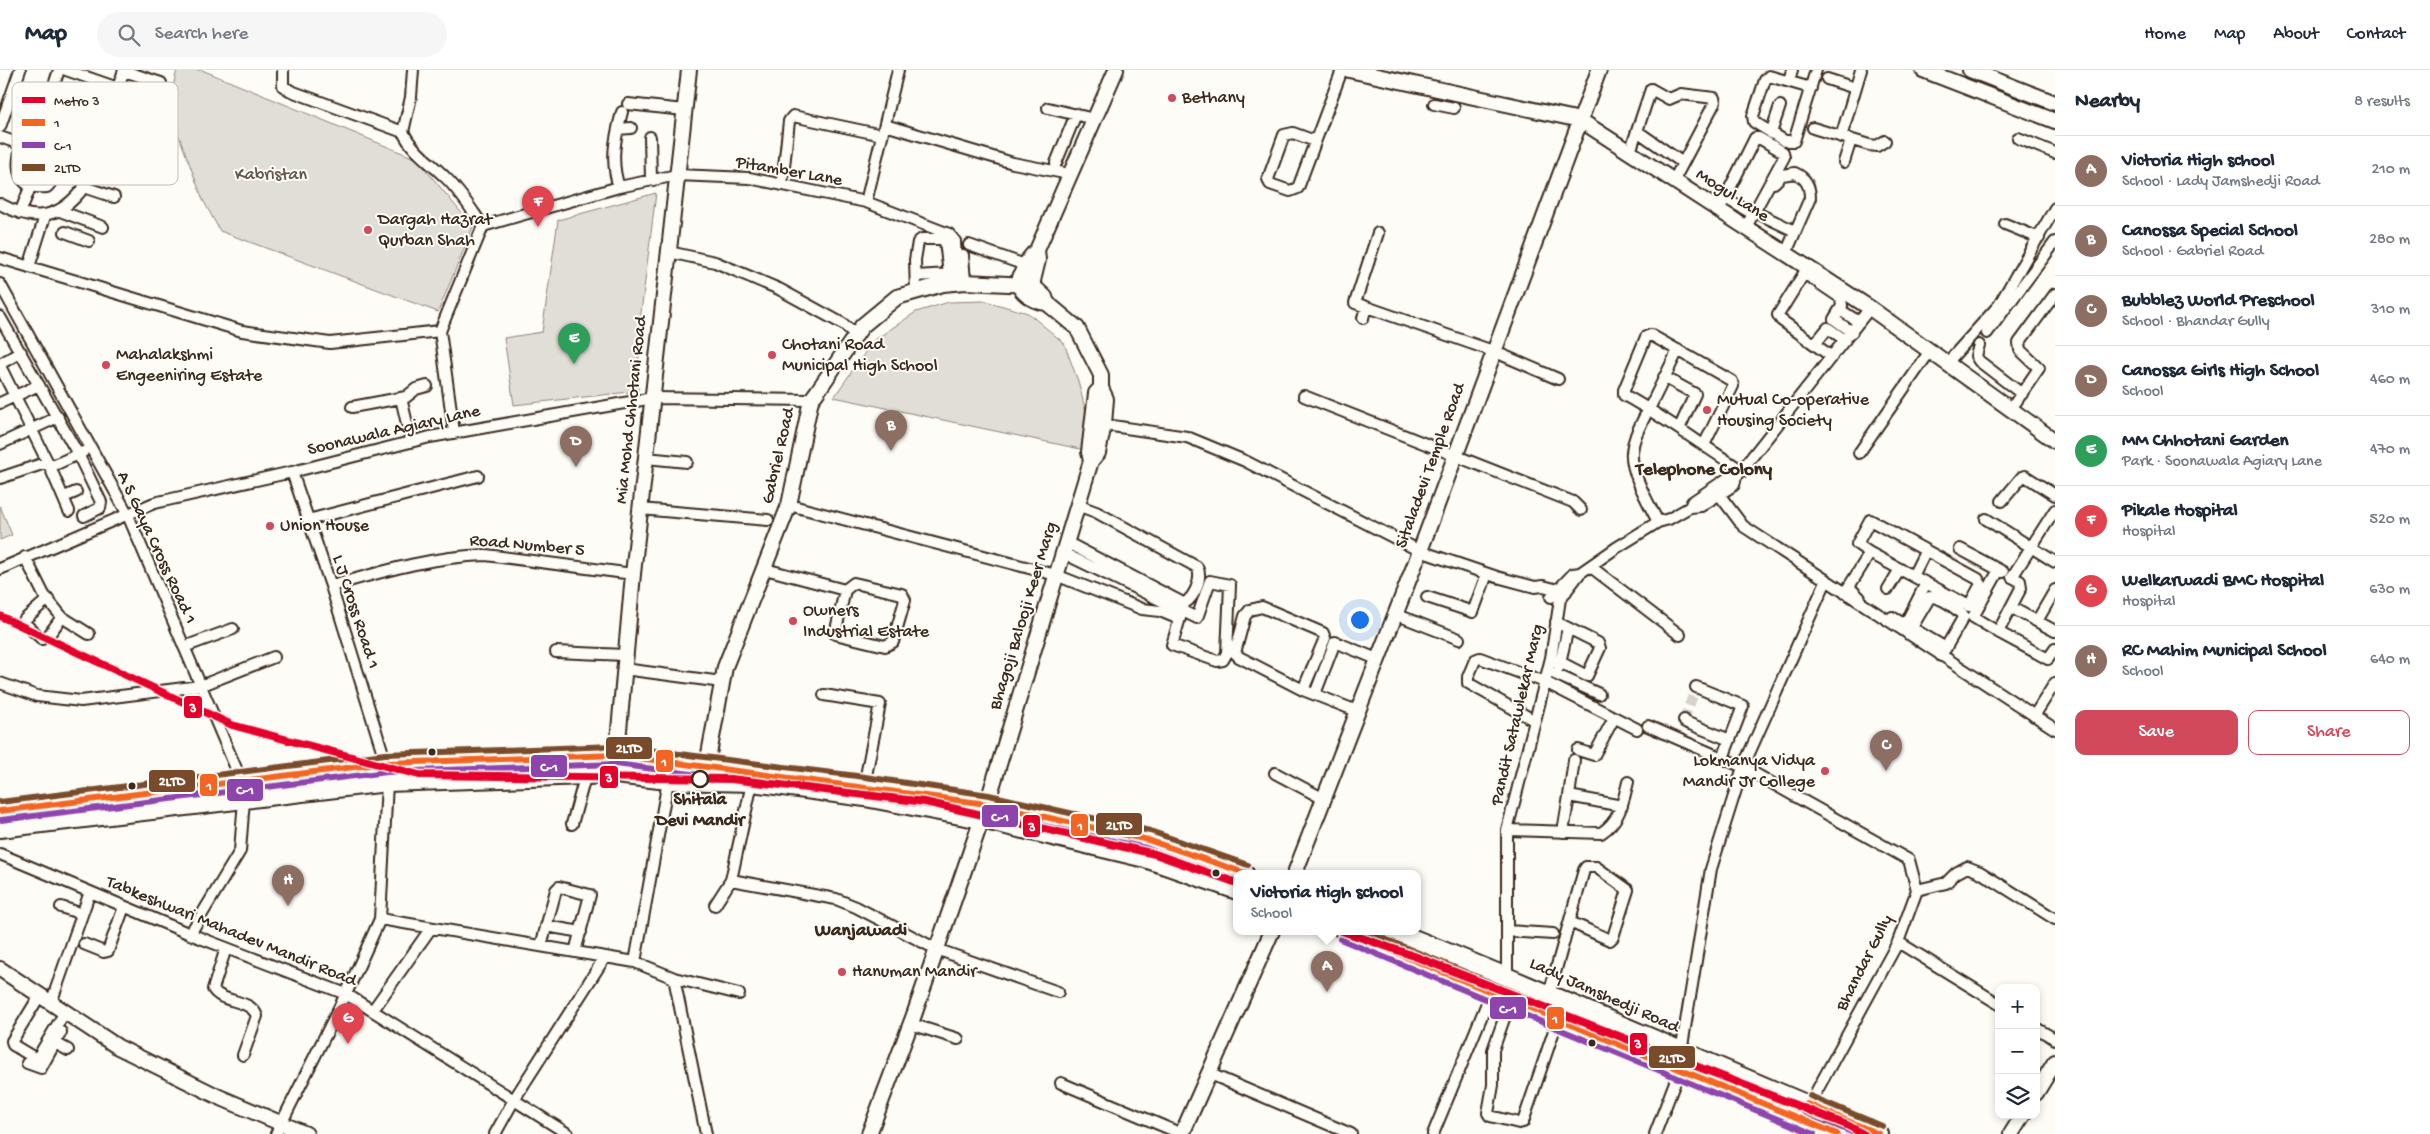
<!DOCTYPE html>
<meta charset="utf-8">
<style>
:root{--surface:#fff;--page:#f6f6f7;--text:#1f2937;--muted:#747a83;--line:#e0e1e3;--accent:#d1495b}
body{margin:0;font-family:"Gochi Hand",sans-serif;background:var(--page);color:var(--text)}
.controls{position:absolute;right:15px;bottom:15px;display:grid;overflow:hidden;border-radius:10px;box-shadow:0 2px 8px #0003}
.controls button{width:45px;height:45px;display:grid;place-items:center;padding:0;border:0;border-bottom:1px solid var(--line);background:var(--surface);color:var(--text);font:25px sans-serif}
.you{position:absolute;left:1359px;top:549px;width:18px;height:18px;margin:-12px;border:4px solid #fff;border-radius:50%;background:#1a73e8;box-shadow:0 0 0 8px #1a73e833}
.badge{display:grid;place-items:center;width:32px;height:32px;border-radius:50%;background:var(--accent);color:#fff;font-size:16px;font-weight:700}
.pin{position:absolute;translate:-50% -41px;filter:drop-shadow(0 1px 2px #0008)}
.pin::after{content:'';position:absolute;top:26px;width:18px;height:15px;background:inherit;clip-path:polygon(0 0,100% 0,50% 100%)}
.popup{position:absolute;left:1233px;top:800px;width:188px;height:65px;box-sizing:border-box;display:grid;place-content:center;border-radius:10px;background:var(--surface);filter:drop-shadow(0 1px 4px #0005);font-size:16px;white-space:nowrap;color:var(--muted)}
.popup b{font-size:19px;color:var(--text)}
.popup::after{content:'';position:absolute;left:50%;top:100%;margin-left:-10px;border:10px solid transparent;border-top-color:var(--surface)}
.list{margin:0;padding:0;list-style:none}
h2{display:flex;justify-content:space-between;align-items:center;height:65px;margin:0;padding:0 20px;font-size:21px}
h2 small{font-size:16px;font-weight:400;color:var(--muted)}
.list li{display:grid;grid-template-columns:32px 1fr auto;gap:15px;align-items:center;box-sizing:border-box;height:70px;padding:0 20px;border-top:1px solid var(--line)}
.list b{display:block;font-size:19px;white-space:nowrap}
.list p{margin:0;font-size:16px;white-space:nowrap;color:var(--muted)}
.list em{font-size:16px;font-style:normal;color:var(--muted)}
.actions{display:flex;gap:10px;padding:15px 20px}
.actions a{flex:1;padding:11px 0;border:1px solid var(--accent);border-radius:10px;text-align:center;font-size:18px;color:var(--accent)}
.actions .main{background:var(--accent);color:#fff}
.icon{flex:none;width:28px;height:28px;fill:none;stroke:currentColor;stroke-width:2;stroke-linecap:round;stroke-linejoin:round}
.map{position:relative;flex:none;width:2055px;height:1064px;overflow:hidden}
header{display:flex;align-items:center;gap:30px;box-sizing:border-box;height:70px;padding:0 25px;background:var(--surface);border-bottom:1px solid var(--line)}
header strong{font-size:24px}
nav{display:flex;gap:28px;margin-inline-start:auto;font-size:18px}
.search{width:350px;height:45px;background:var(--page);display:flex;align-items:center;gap:12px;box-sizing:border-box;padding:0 18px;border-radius:28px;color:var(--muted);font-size:19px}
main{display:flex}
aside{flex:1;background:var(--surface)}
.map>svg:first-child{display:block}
.green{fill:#e1ded7;stroke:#8e847a}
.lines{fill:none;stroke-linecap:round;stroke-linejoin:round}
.street-tunnel{stroke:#d6d2cc;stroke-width:10;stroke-dasharray:10 5;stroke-linecap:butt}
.street-casing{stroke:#3b2a1e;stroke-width:14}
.secondary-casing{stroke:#3b2a1e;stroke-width:18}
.primary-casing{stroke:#3b2a1e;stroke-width:20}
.street{stroke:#fdfcf7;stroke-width:10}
.secondary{stroke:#fdfcf7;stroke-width:14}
.primary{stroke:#fdfcf7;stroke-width:16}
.bus-1-casing{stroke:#fdfcf7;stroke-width:10}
.bus-2-casing{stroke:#fdfcf7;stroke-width:10}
.bus-3-casing{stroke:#fdfcf7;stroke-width:10}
.bus-1{stroke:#f26522;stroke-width:6}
.bus-2{stroke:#8e44ad;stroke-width:6}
.bus-3{stroke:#7a4b2a;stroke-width:6}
.metro-1-casing{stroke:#fdfcf7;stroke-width:11}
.metro-1{stroke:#e4002b;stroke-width:8}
.poi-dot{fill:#d1495b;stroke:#fdfcf7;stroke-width:2}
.bus-dot{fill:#3b2a1e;stroke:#fdfcf7;stroke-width:2}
.stop-dot{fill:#fdfcf7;stroke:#3b2a1e;stroke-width:2.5}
.labels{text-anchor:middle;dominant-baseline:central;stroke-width:4;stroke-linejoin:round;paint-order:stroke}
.poi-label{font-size:18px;fill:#3b2a1e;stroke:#fdfcf7;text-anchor:start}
.street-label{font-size:18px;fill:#3b2a1e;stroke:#fdfcf7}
.park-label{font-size:18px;fill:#64574c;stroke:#fdfcf7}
.stop-label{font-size:18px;font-weight:bold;fill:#3b2a1e;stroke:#fdfcf7}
.neighbourhood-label{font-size:19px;font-weight:bold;fill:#3b2a1e;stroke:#fdfcf7}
.key{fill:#fdfcf7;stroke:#c3bdb6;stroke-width:1}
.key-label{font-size:14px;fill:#3b2a1e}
.line-badge{stroke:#fdfcf7;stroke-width:2}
.badge-label{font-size:14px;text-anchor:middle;font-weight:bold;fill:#fff}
</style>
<header>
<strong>Map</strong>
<div class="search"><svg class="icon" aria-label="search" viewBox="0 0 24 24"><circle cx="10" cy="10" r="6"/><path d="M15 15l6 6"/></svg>Search here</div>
<nav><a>Home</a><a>Map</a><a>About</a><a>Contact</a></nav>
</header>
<main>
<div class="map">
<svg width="2055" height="1064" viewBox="0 0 2055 1064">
<rect width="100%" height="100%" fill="#fdfcf7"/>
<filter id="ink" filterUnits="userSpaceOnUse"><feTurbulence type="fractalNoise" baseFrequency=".02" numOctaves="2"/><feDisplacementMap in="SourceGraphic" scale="10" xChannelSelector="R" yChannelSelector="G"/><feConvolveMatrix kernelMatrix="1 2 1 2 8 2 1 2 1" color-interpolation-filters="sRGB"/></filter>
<g filter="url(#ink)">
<path class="green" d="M177,0H202L417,89L473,157L438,242L220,161L203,130L168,37Z
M34,64L55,71L46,97L37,106L27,103L24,96Z
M656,123L640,251L638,321L514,335L504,268L542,262L558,150Z
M985,231L1028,243L1064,273L1078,311L1089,354L1085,380L834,327L873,271L916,242L949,232Z
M0,436L12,465L0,470Z"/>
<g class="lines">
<path class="street-tunnel" d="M1684,650L1696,617"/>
<g class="street-casing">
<path id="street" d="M66,0L118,18
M283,0V16L291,21L403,62
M413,0L411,27L403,62C413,82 430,92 445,107C460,121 471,139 483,156
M124,1L161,13
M1827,9L1855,18
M1789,11L1792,0
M14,18L107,51
M1811,18L1769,6L1765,10L1753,46L1754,52L1785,71H1794L1816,0
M49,30L59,0
M114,31L153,44
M628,34L684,40
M1434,34L1454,38
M1048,38L1094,49
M32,54L70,65L73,69L59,104L47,117C5,122 18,75 32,54Z
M885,55L1013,93L1069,104
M0,57L20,0
M1813,58L1869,75L1877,76L1885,71
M104,59L137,70
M618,59L631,58
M52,60L61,34
M1637,61L1683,93
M1771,63L1780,36
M0,67L23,75
M650,67L651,110
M1841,67L1861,0
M2018,68L2055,83
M1315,71L1293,63L1284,65L1268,109L1270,114L1290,121L1298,118L1342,0
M1630,82L1651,19L1669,29L1681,24L1714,28L1715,32L1674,110
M94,87L126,98
M1844,92L1851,70
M64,93L89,102
M1056,93L1076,44
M1774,113L1782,105L1795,103C1806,108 1810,116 1810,128L1786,183
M782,115L789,51L793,46L882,65
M84,117L114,127
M619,117C610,91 615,68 622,42
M1725,128L1753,144
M866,132L898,0
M0,134C35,153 60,149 84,117L124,0
M1719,140L1755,68H1759L1783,82L1784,87L1746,157
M60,141L103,157
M20,143L31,115
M1759,144L1795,161
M2005,154L2039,168
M65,162L89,171
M1378,163L1355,233L1493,281L1558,309
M969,175L1025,195
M669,182L715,192L779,219L843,254L856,265
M963,185L965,212
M0,188L242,261L330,273L440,261
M29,197L45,146
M1808,197L1778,245L1781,250L1832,287
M1804,203L1841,228L1842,236L1834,249L1852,262
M916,206L949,204
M0,214L127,443L241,710
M916,222L915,190L918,172L922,169H943L945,171L950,213
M1840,240L1859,252
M0,247L78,384L101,432L100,438L84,446
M1363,248L1366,237
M1987,263L2055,172
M1815,274L1828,258L1845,270
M1979,275L1976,286L1979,291L2022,324
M1947,293L1999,235L2055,138
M0,294L21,282
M0,296L50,397L83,382
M1664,307L1695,324L1679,359
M1304,326L1573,432L1581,440
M401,328L411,371
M0,333L39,315
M352,337L406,327L416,319L427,316
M1649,339L1678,280
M2011,339L2039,298L2020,280L2019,273L2055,224
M1645,346C1639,358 1633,369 1632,382C1630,402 1649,434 1658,452
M1099,354L1187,367L1245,391L1420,481L1497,507L1535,517L1543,516L1566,522
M454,362L440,261L483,156L619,117L677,105L749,108L866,132L949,164L955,171L957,213
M0,374L58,347
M1704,375L1733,316L1732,311L1651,265L1646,267L1624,320V325C1666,348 1703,376 1743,401
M1859,383L1930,281
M646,388L687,392
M50,397L69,441
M292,402L331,516L386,693
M0,408L48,392
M1715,419L1743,456L2055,659
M64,427L76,422
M2002,431L2022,407L2025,406L2055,425
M789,435L1056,505L1142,539L1160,541L1179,549
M1690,437L1692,432L1728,408L1736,407
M640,439L768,450
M2055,440L2012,507L2020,511L2021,518L1998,562L2048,589L2055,579
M1986,449L2055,492
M308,450L478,406
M1066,472L1181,532L1185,533C1195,526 1203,508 1197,497L1096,442L1077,435
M1960,479L2003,502
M1063,483L1197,548L1210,511L1230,515L1227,583L1223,590L1217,591L1172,575L1182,541
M1870,483L1857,474L1870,450L1978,509L1981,514L1969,536L1926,513
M25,487L44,525L62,547L89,564
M1591,497L1680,565
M0,499L154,433L292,402L430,367L653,328L811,330
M765,499L845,520L854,513L902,524L905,530L893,572L885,576L835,564L845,520
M1913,506L1926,480
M331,516C384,501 430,487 486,485L633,504
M1849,517L1860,528
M1888,519L1900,499
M1845,523L1870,483L1926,513L1907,551L1902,553L1892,547
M1427,527L1473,542L1487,504
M1551,527L1573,504L1580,503
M48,529L24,550V553L42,569L48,566L62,547
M2012,538L2055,561
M1395,544L1459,569
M2037,551L2055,520
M1556,552L1598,573L1600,578L1587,606L1560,592
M1912,558L1946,578
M1998,562L1973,547L1999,500
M1908,564L1930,527C1943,527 1956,539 1964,546L1941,586
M184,577L233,559
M556,582L625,585
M1559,597L1568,558
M624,599L722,612
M1548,601L1599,624
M0,613L37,626L81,631L200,616L274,587
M1696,617L1743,636L1723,688
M1303,620L1325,568L1323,563L1262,537L1250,540L1245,546L1235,583L1239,587L1303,620L1357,641
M1315,624L1335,572L1377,589
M824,625L880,634L864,716
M2034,646L2055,613
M1684,650L1685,652L1730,670
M1535,651L1468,613V607L1475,590L1480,588L1545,612L1637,659
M1648,656L1743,697L1826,511
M1578,680L1594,685L1614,648
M1275,703L1324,729
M1569,726L1574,690
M572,754L586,704
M1507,760L1601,763C1620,751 1623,732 1628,712
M1563,762L1569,726L1622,736
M0,784L190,864L346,924L568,1064
M731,810L836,829L856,837L936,879L1058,922
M1917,820L1946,813L1956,803L1967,797L1980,802L2055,849
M715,835L731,810L752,713
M61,837L82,844
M380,849L635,892L674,908L706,1064
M546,856L581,862
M1507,861L1553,864
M190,864L240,781L244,730
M1898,872L1999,934
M84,874L104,882L108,881L124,837
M541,876L556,820L559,817L590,825L575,882
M226,878L213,919C222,934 250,928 257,946L243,985
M635,892L668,711
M1507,905V760L1551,588L1560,529L1580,503L1616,478L1658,452L1669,449L1690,437L1701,436L1734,415L1736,407L1870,238
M674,908L739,924
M1549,924L1584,800L1586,797H1596L1628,820L1613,867L1610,870L1570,852
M40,925L12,971L13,975L33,987H38L65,942
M1511,929L1493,980V1015L1488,1043L1490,1046L1519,1053L1523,1052L1558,949
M51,933L90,822
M373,940L431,858
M911,954L958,969
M2036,958L2055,969
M55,973L68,980
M1681,982L1711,799L1743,697L1909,790L1917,820L1898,872L1809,1035
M27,993L41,998L61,962
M1208,1003L1351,1064
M1061,1013L1182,1064
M276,1064L346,924L380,849L387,713
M495,1064L515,1028L605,887
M1433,1064L1492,921
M1655,1064L1680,999"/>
</g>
<g class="secondary-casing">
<path id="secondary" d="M1349,0L1580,50L1870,238L2055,371
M1923,0L2055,51
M1970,0L2055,33
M1047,233C1035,232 1025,226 1018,215C1021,202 1027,189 1037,180L1116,0
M1091,391L1089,382L1096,323L1101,318
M707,695L725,597L789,435L811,330L817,322L862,256L897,227L943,214L965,212L1032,215
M615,705L633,504L689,0
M1295,803L1420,481L1599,0
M0,899L118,977L219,1027L306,1064
M2036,1023L2055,992
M869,1064L914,945L987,734L1091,391L1098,383L1104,354L1106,329L1101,318V305L1077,258L1047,233L1045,227L1032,215L1038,190L1037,180
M1182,1064L1272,861
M2011,1064L2023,1045"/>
</g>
<g class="primary-casing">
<path id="primary" d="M0,741L386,693L616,685L864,716L987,734L1148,770L1245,803
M0,759L387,713L615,705L668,711L752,713L865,728L981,750L1145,789L1237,821
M1343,861L1837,1064
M1396,861C1558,925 1718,997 1879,1064"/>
</g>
<use href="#street" class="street"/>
<use href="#secondary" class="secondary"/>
<use href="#primary" class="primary"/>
<g class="bus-1-casing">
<path id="bus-1" d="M0,741L386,693L616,685L987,734L1148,770L1245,803
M1343,861L1837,1064
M1807,1034L1879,1064"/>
</g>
<g class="bus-2-casing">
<path id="bus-2" d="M1,750L387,702L616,694L985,743L1146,778L1237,810
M1340,869L1814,1064
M1804,1042L1856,1064"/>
</g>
<g class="bus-3-casing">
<path id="bus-3" d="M0,732L385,684L616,676L865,707L989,725L1150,761L1248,795
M1365,861L1840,1056
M1810,1026L1882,1056"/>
</g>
<use href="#bus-1" class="bus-1"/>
<use href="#bus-2" class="bus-2"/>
<use href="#bus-3" class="bus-3"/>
<g class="metro-1-casing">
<path id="metro-1" d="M0,546L232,655L419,705L731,709L925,732L1155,784L1237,813
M1342,861L1414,886L1847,1055L1863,1064"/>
</g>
<use href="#metro-1" class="metro-1"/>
</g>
</g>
<g class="poi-dot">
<circle cx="1172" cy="28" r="5"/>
<circle cx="368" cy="160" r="5"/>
<circle cx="772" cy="285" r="5"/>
<circle cx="106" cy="295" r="5"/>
<circle cx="1707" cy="340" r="5"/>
<circle cx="270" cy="456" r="5"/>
<circle cx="793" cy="551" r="5"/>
<circle cx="1825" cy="701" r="5"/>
<circle cx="842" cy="902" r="5"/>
</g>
<g class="bus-dot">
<circle cx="432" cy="682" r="4.5"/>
<circle cx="132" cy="716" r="4.5"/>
<circle cx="1216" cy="803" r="4.5"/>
<circle cx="1592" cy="973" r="4.5"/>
</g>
<circle class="stop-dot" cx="700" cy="709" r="8"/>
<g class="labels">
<g class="poi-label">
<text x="1182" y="28">Bethany</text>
<text x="378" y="150">Dargah Hazrat<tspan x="378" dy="21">Qurban Shah</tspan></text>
<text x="782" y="275">Chotani Road<tspan x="782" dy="21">Municipal High School</tspan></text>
<text x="116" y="285">Mahalakshmi<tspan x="116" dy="21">Engeeniring Estate</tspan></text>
<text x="1717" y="330">Mutual Co-operative<tspan x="1717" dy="21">Housing Society</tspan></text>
<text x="280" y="456">Union House</text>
<text x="803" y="541">Owners<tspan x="803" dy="21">Industrial Estate</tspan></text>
<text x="1815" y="691" text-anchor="end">Lokmanya Vidya<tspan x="1815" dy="21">Mandir Jr College</tspan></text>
<text x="852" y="902">Hanuman Mandir</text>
</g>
<g class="street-label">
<text transform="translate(789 102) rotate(10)">Pitamber Lane</text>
<text transform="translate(1732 126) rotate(33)">Mogul Lane</text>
<text transform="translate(632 340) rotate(-84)">Mia Mohd Chhotani Road</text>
<text transform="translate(394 361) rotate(-13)">Soonawala Agiary Lane</text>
<text transform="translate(779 386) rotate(-77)">Gabriel Road</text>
<text transform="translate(1431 396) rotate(-70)">Sitaladevi Temple Road</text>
<text transform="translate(527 476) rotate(5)">Road Number 5</text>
<text transform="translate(156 478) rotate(65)">A S Gaya Cross Road 1</text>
<text transform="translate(355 542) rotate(72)">L J Cross Road 1</text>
<text transform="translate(1024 546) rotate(-73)">Bhagoji Balooji Keer Marg</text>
<text transform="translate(1518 645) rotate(-77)">Pandit Satawlekar Marg</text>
<text transform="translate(231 862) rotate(22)">Tabkeshwari Mahadev Mandir Road</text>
<text transform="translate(1865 893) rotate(-63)">Bhandar Gully</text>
<text transform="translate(1604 926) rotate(24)">Lady Jamshedji Road</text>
</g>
<g class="park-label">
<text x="271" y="105">Kabristan</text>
</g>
<g class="stop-label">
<text x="700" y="730">Shitala<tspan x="700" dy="21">Devi Mandir</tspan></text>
</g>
<g class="neighbourhood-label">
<text x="1704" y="400">Telephone Colony</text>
<text x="861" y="861">Wanjawadi</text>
</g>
</g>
<rect x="12" y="12" width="166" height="103" rx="8" class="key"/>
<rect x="22" y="27" width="23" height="6" fill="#e4002b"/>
<rect x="22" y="49" width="23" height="7" fill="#f26522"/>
<rect x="22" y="72" width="23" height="6" fill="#8e44ad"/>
<rect x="22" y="94" width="23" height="7" fill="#7a4b2a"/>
<g class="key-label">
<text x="54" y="35">Metro 3</text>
<text x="54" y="57">1</text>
<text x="54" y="80">C-1</text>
<text x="54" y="102">2LTD</text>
</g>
<g class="line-badge">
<rect x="183" y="625" width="20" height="24" rx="5" fill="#e4002b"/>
<rect x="605" y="666" width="48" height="24" rx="5" fill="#7a4b2a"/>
<rect x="655" y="679" width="19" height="24" rx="5" fill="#f26522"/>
<rect x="530" y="684" width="38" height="24" rx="5" fill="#8e44ad"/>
<rect x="599" y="695" width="20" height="24" rx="5" fill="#e4002b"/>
<rect x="148" y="699" width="48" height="24" rx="5" fill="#7a4b2a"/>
<rect x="199" y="703" width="19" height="24" rx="5" fill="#f26522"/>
<rect x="226" y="708" width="38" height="24" rx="5" fill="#8e44ad"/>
<rect x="981" y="734" width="38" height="24" rx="5" fill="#8e44ad"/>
<rect x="1095" y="742" width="48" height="24" rx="5" fill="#7a4b2a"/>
<rect x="1070" y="743" width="19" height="24" rx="5" fill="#f26522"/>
<rect x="1022" y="744" width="19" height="24" rx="5" fill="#e4002b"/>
<rect x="1489" y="926" width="38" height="24" rx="5" fill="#8e44ad"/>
<rect x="1546" y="936" width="19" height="24" rx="5" fill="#f26522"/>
<rect x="1629" y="962" width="19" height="24" rx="5" fill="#e4002b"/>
<rect x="1648" y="975" width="48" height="24" rx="5" fill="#7a4b2a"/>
</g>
<g class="badge-label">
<text x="193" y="642">3</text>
<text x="629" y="682">2LTD</text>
<text x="664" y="696">1</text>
<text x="549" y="701">C-1</text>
<text x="609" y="712">3</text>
<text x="172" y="715">2LTD</text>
<text x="209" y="720">1</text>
<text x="245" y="724">C-1</text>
<text x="1000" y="751">C-1</text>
<text x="1119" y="759">2LTD</text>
<text x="1080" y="760">1</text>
<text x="1032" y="761">3</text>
<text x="1508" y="943">C-1</text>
<text x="1555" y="953">1</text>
<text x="1638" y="978">3</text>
<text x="1672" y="992">2LTD</text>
</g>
</svg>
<div class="controls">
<button>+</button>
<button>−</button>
<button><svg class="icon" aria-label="layers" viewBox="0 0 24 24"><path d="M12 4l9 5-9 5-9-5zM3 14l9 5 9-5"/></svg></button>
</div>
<div class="you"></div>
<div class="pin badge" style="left:1327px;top:922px;background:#8d6e63">A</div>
<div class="popup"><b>Victoria High school</b>School</div>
<div class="pin badge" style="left:891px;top:381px;background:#8d6e63">B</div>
<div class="pin badge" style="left:1886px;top:701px;background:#8d6e63">C</div>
<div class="pin badge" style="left:576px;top:397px;background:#8d6e63">D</div>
<div class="pin badge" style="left:574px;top:294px;background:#2e9e5b">E</div>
<div class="pin badge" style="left:538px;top:157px;background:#e0444e">F</div>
<div class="pin badge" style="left:348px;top:974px;background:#e0444e">G</div>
<div class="pin badge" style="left:288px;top:836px;background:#8d6e63">H</div>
</div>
<aside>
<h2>Nearby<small>8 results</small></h2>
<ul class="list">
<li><span class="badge" style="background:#8d6e63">A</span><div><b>Victoria High school</b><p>School · Lady Jamshedji Road</p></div><em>210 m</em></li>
<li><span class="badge" style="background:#8d6e63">B</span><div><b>Canossa Special School</b><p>School · Gabriel Road</p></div><em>280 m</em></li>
<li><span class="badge" style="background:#8d6e63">C</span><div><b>Bubblez World Preschool</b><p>School · Bhandar Gully</p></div><em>310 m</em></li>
<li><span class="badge" style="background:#8d6e63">D</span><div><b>Canossa Girls High School</b><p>School</p></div><em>460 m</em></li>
<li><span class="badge" style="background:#2e9e5b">E</span><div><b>MM Chhotani Garden</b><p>Park · Soonawala Agiary Lane</p></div><em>470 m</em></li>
<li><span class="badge" style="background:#e0444e">F</span><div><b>Pikale Hospital</b><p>Hospital</p></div><em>520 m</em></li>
<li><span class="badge" style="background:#e0444e">G</span><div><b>Welkarwadi BMC Hospital</b><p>Hospital</p></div><em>630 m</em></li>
<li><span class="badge" style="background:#8d6e63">H</span><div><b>RC Mahim Municipal School</b><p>School</p></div><em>640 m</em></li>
</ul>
<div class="actions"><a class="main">Save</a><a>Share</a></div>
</aside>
</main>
